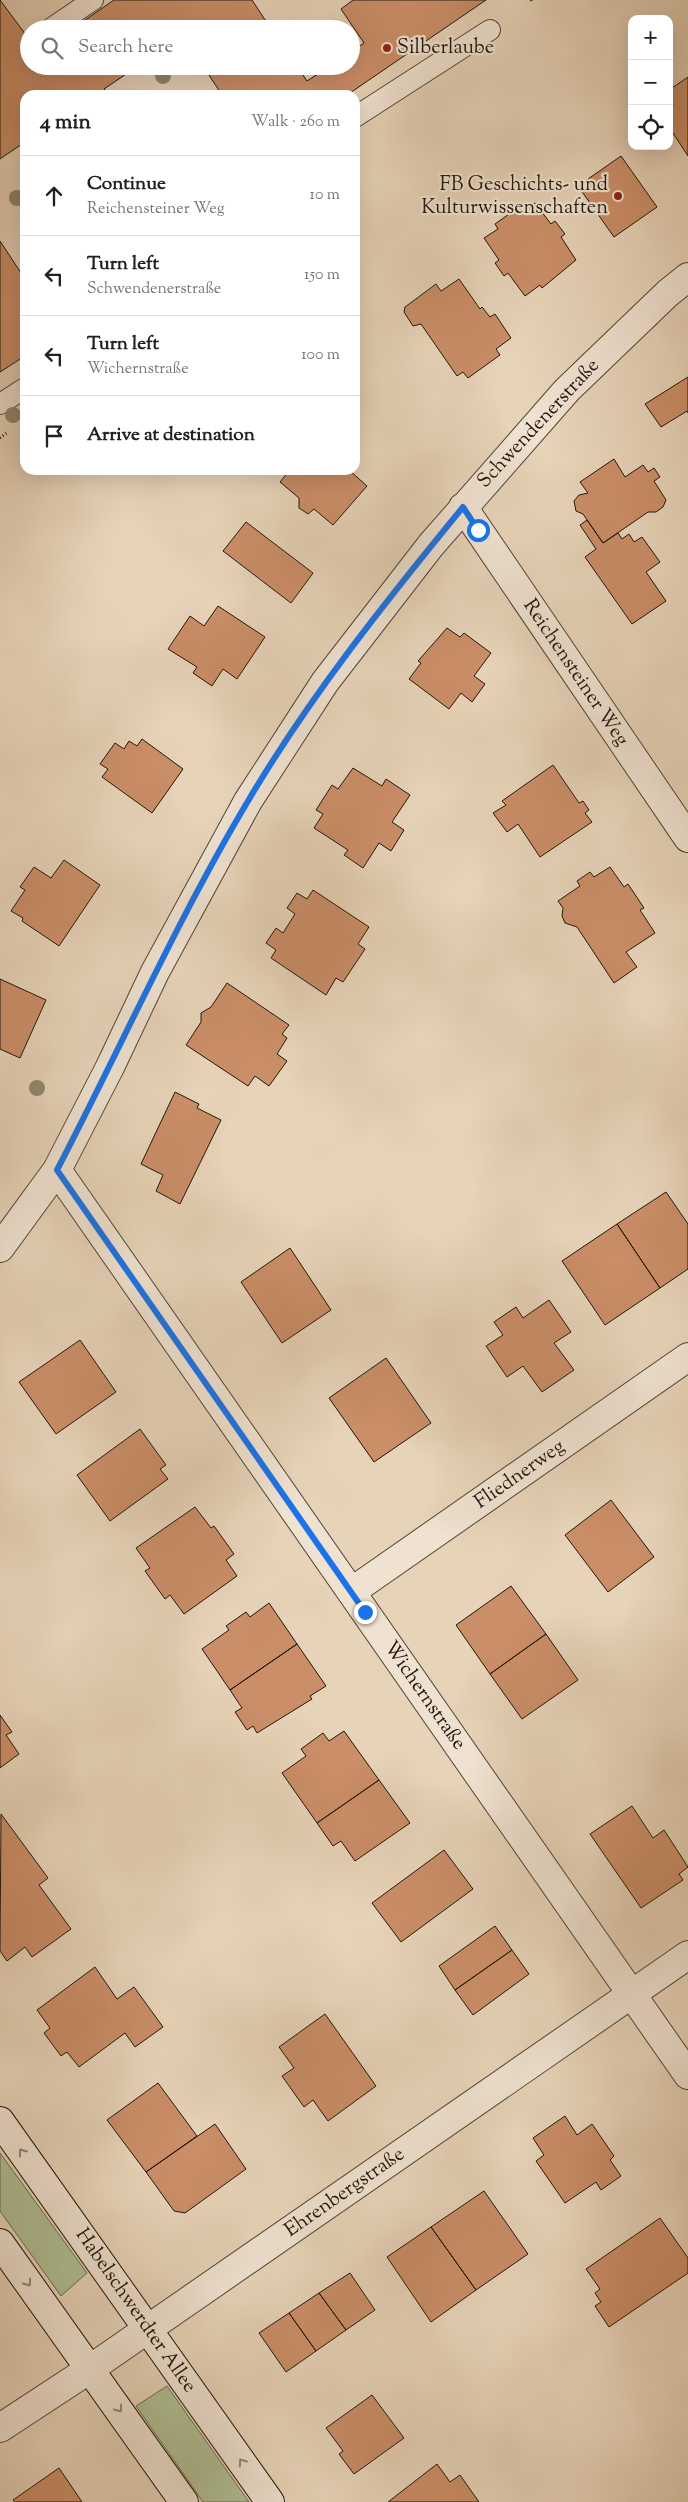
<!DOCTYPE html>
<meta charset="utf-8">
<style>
:root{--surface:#fff;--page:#f6f6f6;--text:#202124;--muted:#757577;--line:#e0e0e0}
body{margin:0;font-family:"Sorts Mill Goudy",serif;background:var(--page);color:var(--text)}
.controls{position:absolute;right:15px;top:15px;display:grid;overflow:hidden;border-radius:10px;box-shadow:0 5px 20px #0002}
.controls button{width:45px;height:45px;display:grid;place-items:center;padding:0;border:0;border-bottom:1px solid var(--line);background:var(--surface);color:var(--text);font:25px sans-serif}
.stop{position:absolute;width:15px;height:15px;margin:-11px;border:4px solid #1a73e8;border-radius:50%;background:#fff}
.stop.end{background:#1a73e8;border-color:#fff;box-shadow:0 1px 5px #0008}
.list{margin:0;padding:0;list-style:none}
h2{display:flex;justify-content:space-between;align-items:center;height:65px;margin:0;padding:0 20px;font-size:21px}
h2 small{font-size:16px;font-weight:400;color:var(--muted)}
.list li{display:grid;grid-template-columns:32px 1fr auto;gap:15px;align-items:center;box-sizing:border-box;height:80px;padding:0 20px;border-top:1px solid var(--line)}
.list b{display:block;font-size:19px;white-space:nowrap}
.list p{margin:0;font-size:16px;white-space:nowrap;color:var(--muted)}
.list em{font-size:16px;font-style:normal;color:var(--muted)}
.icon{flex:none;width:28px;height:28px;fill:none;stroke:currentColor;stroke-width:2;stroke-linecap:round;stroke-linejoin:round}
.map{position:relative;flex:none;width:688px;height:2502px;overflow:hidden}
.search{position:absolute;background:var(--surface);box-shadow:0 5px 20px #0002;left:20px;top:20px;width:340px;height:55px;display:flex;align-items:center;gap:12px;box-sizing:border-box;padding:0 18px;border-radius:28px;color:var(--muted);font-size:19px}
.panel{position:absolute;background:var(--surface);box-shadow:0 5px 20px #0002;left:20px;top:90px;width:340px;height:385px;border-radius:15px}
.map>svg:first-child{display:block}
.green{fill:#afbe94;stroke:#686a50}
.building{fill:#ca8e68;stroke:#21160b}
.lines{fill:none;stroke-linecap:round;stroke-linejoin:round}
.lane-casing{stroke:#524536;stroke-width:22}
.street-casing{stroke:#524536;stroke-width:30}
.secondary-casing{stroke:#21160b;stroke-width:30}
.path{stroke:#21160b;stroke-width:3;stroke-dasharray:1 2.5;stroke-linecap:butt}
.lane{stroke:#efe2d1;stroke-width:20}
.street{stroke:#efe2d1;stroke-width:28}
.secondary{stroke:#efe2d1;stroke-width:28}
.tree{fill:#92876f}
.oneway{stroke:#928678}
.route{stroke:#1a73e8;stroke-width:6}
.poi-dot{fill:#8f2418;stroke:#efe2d1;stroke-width:2}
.labels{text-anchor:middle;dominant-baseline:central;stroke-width:4.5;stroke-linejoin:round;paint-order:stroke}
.poi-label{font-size:20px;fill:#21160b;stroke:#efe2d1;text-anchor:start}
.street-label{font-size:20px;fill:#21160b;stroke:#efe2d1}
</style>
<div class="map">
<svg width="688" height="2502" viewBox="0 0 688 2502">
<rect width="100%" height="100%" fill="#e7d3b8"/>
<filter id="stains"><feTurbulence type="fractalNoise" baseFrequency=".004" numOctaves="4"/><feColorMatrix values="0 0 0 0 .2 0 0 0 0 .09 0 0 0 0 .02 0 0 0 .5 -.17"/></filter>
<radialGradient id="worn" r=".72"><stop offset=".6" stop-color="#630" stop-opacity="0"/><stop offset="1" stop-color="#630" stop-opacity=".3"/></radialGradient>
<path class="green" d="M0,2153L87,2273L61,2296L0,2211Z
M167,2386L249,2502H203L136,2406Z"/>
<path class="building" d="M0,0L29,39V66H138L104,89L109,95H25V142L0,159Z
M114,0H252L271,29H72Z
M353,0H486L347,95H222L203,66H297L307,81L330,66H351V52L364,43L341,9Z
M688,77V156L669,127V90Z
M621,156L657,207L614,237L578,186Z
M535,203L551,224L555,221L565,234L561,237L576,260L542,288L540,285L525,296L508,273L504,276L495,263L499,260L484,238L498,229L495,224L519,207L522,211Z
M0,241L25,279V356L0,372Z
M459,279L480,309L482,307L490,317L495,314L511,338L496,349L500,355L468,378L463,372L457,376L421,324L413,326L404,312L405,307L436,284L441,291Z
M688,377V413L687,411L661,427L645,404Z
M614,459L625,477L643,465L648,472L654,468L660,477L654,481L666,500L663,507L656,512H648L603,543L583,514L576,511L574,501L579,495L588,493L580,482Z
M290,470H349L367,486L333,525L314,509L308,514L299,508V498L280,482Z
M587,520L603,543L618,533L622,539L629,534L634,542L642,537L660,562L646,572L666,601L632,624L585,557L596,549L580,525Z
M246,522L313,573L291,603L223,551Z
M218,606L265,637L237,679L223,669L212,686L193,673L197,667L168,649L190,616L204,626Z
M447,628L460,637L464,633L491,653L474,676L485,684L472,702L461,693L449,709L409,679L421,663L418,661Z
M142,739L183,769L152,813L102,777L108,769L100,764L115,743L124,749L129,741L137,746Z
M553,765L579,803L583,801L589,810L585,813L592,822L540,857L518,824L507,832L493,813L506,805L502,801Z
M353,768L382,786L386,779L410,795L392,822L404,830L391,851L379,843L363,868L344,855L348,850L314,828L323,814L316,810L332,785L338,789Z
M64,860L100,885L59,946L22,921L23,918L11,911L25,890L20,887L34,867L51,878Z
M610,867L624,887L628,884L644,908L640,910L655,933L626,952L637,967L614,983L577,927L565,923L562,916L563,908L558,901L580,886L577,881L590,872L594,877Z
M313,890L369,927L358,944L365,949L343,982L336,978L326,995L271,958L276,950L266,943L276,928L283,933L295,914L287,908L297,893L307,899Z
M0,979L46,1000L20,1058L0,1049Z
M227,983L289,1025L282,1034L287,1038L277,1054L287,1061L269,1086L255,1076L248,1086L186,1045L201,1022V1013L211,1007Z
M175,1092L199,1104L197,1108L221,1120L180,1204L156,1191L163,1175L141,1164Z
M666,1192L688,1224V1269L660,1288L617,1224Z
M617,1224L660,1288L605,1325L562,1261Z
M290,1248L331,1310L282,1343L241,1282Z
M549,1300L571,1332L554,1343L574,1370L542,1392L523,1366L507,1377L486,1346L503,1335L494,1322L516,1307L523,1318Z
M80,1340L116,1392L56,1434L19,1382Z
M386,1358L431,1423L374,1462L329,1398Z
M140,1429L166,1465L160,1469L168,1479L110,1521L77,1475Z
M611,1500L654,1557L608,1592L565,1535Z
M195,1507L211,1528L214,1526L234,1554L226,1560L237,1576L184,1614L170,1595L165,1599L145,1571L150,1568L136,1548Z
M511,1586L546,1634L490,1674L456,1625Z
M269,1603L297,1644L230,1690L202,1649L229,1630L226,1626L246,1612L250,1617Z
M546,1634L578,1680L522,1719L490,1674Z
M297,1644L326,1686L310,1696L312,1699L257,1733L253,1726L247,1730L235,1712L242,1708L230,1690Z
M0,1715L12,1732L6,1735L19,1754L0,1768Z
M344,1731L379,1780L317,1823L282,1773L306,1756L301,1749L323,1733L329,1741Z
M379,1780L410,1823L355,1861L341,1841L333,1846L317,1823Z
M632,1806L653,1838L664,1830L688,1867L679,1874L683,1880L641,1908L590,1834Z
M1,1814L48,1878L39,1885L71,1929L32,1957L25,1947L7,1961L0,1951Z
M444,1850L473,1889L401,1942L372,1903Z
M495,1926L512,1950L455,1990L439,1966Z
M512,1950L529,1974L473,2015L455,1990Z
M95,1967L117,1999L134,1987L163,2027L135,2047L125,2033L79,2067L67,2052L61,2056L44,2033L50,2028L37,2010Z
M325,2014L376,2086L328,2121L313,2100L304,2107L282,2076L294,2068L279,2047Z
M158,2083L197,2136L146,2172L107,2120Z
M565,2116L577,2135L592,2124L614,2156L610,2160L621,2176L601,2190L596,2182L565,2203L536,2161L544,2155L533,2138Z
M215,2124L246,2169L185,2213L174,2211L146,2172Z
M484,2191L528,2254L476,2290L431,2227Z
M660,2218L688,2258V2273L609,2327L595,2306L601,2302L595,2293L600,2289L586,2269Z
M431,2227L476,2290L431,2322L387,2257Z
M350,2273L375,2310L346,2330L319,2293Z
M319,2293L346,2330L316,2351L289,2313Z
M289,2313L316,2351L286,2372L259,2333Z
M372,2395L404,2438L354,2474L339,2454L343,2451L326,2428Z
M437,2464L450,2482L460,2475L479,2502H388Z
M59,2468L82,2502H15L13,2500Z"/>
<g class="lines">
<g class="lane-casing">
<path id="lane" d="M50,29L93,0
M355,117L490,30
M0,404L25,388"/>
</g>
<g class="street-casing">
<path id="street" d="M463,507L688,838
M57,1170L688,2075
M0,1248L57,1170L110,1067L155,972L248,801L325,682L431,545L567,390L668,293L688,277
M351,1592L688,1357
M0,2428L90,2369L688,1955"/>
</g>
<g class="secondary-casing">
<path id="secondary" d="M0,2121L270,2502
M0,2243L184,2502"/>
</g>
<path class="path" d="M531,0L532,2
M0,438L8,432"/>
<use href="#lane" class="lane"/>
<use href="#street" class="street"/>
<use href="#secondary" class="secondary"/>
</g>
<g class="tree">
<circle cx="163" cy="76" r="8"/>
<circle cx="17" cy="198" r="8"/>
<circle cx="13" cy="415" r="8"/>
<circle cx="37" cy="1088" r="8"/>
</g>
<defs><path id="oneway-chevron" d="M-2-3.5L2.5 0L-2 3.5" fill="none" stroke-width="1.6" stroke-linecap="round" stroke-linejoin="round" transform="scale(1.25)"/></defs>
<g class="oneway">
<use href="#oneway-chevron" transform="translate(22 2152) rotate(-125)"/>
<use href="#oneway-chevron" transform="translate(28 2283) rotate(55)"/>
<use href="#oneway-chevron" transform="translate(119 2409) rotate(55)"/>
<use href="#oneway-chevron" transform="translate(242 2462) rotate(-125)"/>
</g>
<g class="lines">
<path class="route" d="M365,1612L57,1170C121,1047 177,920 248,801C310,696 386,601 463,507L478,530"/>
</g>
<g class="poi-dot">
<circle cx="387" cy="48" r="5"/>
<circle cx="618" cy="196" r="5"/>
</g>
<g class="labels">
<g class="poi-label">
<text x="397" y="48">Silberlaube</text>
<text x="608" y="185" text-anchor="end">FB Geschichts- und<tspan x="608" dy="23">Kulturwissenschaften</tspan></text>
</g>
<g class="street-label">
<text transform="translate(539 424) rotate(-47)">Schwendenerstraße</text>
<text transform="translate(575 673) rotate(56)">Reichensteiner Weg</text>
<text transform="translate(520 1475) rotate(-35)">Fliednerweg</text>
<text transform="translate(424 1696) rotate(55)">Wichernstraße</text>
<text transform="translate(345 2193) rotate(-35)">Ehrenbergstraße</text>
<text transform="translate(135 2311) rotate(55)">Habelschwerdter Allee</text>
</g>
</g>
<rect width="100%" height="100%" filter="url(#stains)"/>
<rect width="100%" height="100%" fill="url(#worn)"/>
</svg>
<div class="controls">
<button>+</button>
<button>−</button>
<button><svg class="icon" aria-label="locate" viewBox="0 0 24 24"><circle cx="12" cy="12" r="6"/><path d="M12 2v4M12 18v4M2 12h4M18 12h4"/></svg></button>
</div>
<div class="stop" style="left:478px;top:530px"></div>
<div class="stop end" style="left:365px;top:1612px"></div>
<div class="search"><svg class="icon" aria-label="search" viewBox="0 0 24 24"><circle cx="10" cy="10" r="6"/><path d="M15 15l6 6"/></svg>Search here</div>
<section class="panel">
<h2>4 min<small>Walk · 260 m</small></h2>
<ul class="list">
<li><svg class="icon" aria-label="ahead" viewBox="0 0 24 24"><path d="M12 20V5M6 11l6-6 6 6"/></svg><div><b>Continue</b><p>Reichensteiner Weg</p></div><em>10 m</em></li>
<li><svg class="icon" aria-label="left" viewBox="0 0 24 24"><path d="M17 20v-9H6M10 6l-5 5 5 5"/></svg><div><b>Turn left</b><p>Schwendenerstraße</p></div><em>150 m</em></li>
<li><svg class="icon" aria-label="left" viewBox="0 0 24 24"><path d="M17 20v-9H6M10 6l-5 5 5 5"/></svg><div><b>Turn left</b><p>Wichernstraße</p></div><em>100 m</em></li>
<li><svg class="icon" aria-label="arrive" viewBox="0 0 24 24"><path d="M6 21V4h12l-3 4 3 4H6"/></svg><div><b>Arrive at destination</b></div></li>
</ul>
</section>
</div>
